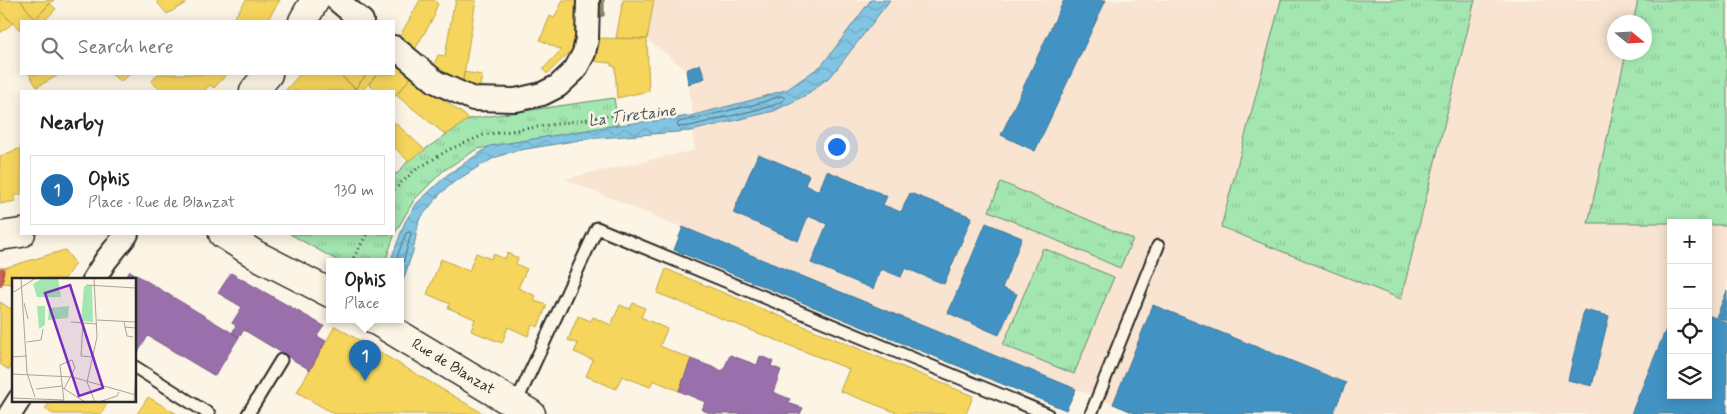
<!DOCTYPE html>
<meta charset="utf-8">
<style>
:root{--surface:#fff;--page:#f6f6f6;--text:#222;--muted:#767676;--line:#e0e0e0;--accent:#1f6fb2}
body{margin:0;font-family:Mynerve,sans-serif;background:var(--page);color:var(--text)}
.controls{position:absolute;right:15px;bottom:15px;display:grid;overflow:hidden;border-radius:0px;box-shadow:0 2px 12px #0003}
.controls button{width:45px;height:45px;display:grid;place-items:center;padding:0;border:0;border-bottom:1px solid var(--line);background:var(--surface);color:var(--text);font:25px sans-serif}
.compass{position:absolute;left:1607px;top:15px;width:45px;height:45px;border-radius:50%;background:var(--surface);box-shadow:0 2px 12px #0003;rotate:108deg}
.you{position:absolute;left:836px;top:146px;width:18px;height:18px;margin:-12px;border:4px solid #fff;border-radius:50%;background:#1a73e8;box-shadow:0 0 0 8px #1a73e833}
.badge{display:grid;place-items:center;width:32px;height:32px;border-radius:50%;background:var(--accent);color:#fff;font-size:16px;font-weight:700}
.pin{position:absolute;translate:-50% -41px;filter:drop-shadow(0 1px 2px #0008)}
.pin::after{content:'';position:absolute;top:26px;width:18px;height:15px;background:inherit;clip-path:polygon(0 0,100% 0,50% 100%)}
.popup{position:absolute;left:326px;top:258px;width:78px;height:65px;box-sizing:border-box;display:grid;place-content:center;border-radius:0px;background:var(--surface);filter:drop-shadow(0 1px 4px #0005);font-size:16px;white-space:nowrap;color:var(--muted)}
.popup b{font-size:19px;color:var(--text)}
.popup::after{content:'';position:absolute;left:50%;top:100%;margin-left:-10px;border:10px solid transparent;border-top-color:var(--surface)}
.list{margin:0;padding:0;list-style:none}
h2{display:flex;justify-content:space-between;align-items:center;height:65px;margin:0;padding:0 20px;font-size:21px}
h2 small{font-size:16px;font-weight:400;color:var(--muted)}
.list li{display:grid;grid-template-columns:32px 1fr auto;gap:15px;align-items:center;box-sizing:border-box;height:70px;margin:0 10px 10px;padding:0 10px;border:1px solid var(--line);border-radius:0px}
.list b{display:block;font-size:19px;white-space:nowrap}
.list p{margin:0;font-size:16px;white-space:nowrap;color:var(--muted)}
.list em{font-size:16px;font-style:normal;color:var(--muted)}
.icon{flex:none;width:28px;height:28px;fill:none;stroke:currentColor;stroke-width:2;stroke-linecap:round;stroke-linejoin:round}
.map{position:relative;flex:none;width:1727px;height:414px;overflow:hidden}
.search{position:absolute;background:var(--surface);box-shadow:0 2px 12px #0003;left:20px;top:20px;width:375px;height:55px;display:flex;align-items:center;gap:12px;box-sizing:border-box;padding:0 18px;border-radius:0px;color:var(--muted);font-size:19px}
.panel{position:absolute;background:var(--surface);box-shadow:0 2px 12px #0003;left:20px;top:90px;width:375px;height:145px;border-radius:0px}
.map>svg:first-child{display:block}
.built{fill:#f8e4d1;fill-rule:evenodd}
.grass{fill:url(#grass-tufts);stroke:#68886e}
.water{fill:url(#water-waves);stroke:#5f8799}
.homes{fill:#f6d55c;stroke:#b9a24d}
.shops{fill:#d6604d;stroke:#a35043}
.offices{fill:#9970ab;stroke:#785b85}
.schools{fill:#4393c3;stroke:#3c7495}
.industry{fill:#8c8c6e;stroke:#6f6f5a}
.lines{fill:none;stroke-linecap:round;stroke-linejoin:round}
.shore{stroke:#4e6975;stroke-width:1}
.lane-casing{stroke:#2b2b2b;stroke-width:15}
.street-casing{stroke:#2b2b2b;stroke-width:26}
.secondary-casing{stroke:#2b2b2b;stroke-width:31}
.path{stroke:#2b2b2b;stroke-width:3;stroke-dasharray:1 4;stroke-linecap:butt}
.lane{stroke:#fcf5e5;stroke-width:11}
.street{stroke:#fcf5e5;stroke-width:22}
.secondary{stroke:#fcf5e5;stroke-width:28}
.labels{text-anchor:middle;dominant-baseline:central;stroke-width:5;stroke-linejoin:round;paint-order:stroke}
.street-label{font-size:15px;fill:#2b2b2b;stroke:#fcf5e5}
.water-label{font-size:16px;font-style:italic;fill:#455962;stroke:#fcf5e5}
.inset-road{fill:none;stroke:#a8a49b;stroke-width:1}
.view{fill:#7b2cbf;fill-opacity:0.15;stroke:#7b2cbf;stroke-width:2.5}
.inset-edge{fill:none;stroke:#2b2b2b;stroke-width:2.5}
</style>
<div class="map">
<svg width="1727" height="414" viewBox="0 0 1727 414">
<defs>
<pattern id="grass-tufts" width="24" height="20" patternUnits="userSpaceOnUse" patternTransform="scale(1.25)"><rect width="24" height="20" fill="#a4e6b0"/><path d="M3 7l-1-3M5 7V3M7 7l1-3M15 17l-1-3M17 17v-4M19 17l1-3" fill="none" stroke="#8dc598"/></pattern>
<pattern id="water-waves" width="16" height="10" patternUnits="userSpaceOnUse" patternTransform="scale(1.25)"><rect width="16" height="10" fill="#82c5e3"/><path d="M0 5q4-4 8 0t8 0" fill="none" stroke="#70a9c3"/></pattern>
</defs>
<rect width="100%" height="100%" fill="#fcf5e5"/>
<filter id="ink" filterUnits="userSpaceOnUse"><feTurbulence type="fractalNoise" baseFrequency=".02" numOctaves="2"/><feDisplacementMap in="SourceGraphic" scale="10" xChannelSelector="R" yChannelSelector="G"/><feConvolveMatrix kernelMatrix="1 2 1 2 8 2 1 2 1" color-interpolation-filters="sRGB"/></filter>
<g filter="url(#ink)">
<path class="built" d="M654,0H1727V414H1137L564,179L695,150L692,132L695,130L686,70L647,39ZM1614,22H1644V52H1614ZM1671,223H1708V395H1671Z"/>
<path class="grass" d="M1281,0H1475L1401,299L1221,227Z
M1638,0H1727V225H1708V223H1588L1626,53L1644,52V22H1633Z
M614,98L618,125L477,149L443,171L414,200L395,233L385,262H340L290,234H394V173L397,174L408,161L469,119Z
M1001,182L1133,239L1120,268L989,211Z
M1043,248L1114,277L1074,374L1003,345Z"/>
<path class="water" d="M871,0H890L832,75L806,95L774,111L691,131L586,139L514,151L494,158L478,167L454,182L440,194L419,220L413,251L400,289V262H390L405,222L417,203L447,175L490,146L618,125L690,116L752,100L788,89L822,65Z"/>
<path class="homes" d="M0,0H20L35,19L33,21H21V31L0,11Z
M20,0L41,1L54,0L35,19Z
M159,0H182L186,3L167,14L157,2Z
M246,0H280L267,21L262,18L260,21H232Z
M420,0H434L438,4L434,13L435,15L415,49L400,36Z
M456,0H476L462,87L458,86L434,65L438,55L445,56L453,9L454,10Z
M563,0H579L576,46L547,74L543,69L561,50L540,40L550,16L554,18Z
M623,0H654L647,39L616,38Z
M50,3L56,9L44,21H33Z
M0,11L13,23L0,33Z
M593,38L647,39L649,91L617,98L615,66H611V63L590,61Z
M394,62L411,77L394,98V91H376L369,84L377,74H394Z
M464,72L482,75L480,87H462Z
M29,74H60L37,87Z
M112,74H130L120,82Z
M158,74H227L214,88L210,85L204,91H158L160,89L151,82Z
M300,74H339L359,91H285Z
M339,74H367L355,89Z
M367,74H377L362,91H359L355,88Z
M411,77L462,113L469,119L446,135L396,95Z
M394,122L401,128L425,150L408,161L394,147Z
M21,148V194L14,196L16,201L0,204V156Z
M65,250L75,263L65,279H14V284L3,283L4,268Z
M476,253L491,259L493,254L505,259L507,253L518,258L516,264L527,269L518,288L536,296L534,301L547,305L538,327L532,325L528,336L508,327L502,343L471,331L475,319L448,308L450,304L427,294L441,259L469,271Z
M666,269L973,396L966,414H900L840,391L849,369L657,293Z
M0,302L14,311V362L9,370L0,364Z
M633,303L645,308L641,317L667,329L660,346L691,359L679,391L653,380L650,387L622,376L616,389L586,376L593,360L574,352L578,344L568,340L578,316L591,321L593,317L611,325L620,305L630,309Z
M335,326L484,414H334L297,392Z
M148,397L177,414H137Z
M51,400H109L101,414H53L45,409Z"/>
<path class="shops" d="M0,268H4L3,283L0,287Z"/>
<path class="offices" d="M130,271L239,337L215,376L148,336L135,357V279H125Z
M231,273L324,326L317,336L326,341L310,370L244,330L239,337L232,333L236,326L232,323L242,307L218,293Z
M730,355L757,365L760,356L773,361L771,366L781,370L773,392L790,399L788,403L803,408L800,414H713L702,410L705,402L679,391L691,359L723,371Z"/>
<path class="schools" d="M1064,0H1106L1035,151L1001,135Z
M700,64L705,78L688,84L686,70Z
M758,154L809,175L805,185L819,191L827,171L887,196L883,205L901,212L910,193L972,217L944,284L905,268L901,277L881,269L873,289L811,263L827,224L808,216L798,241L733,213Z
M986,223L1022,238L1002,288L1017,294L999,335L948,313Z
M683,227L1076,389L1066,410L674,250Z
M1727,291V321L1716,317Z
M1153,305L1346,383L1333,414H1137L1113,404Z
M1584,310L1609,316L1592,386L1568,380Z
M1708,315L1727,323V414H1631L1671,317V395H1708Z"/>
<path class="industry" d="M593,0H604V16H593Z"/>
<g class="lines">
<path class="shore" d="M782,96L785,98L784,100L772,106L690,126L679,127L677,125L679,122L753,105Z
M395,262L406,233L409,232L411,234L400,273"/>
<g class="lane-casing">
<path id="lane" d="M135,367L209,414
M515,405L597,228L1047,414
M248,414L281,360
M1091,414L1158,246"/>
</g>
<g class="street-casing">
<path id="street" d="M337,0L362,21
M394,47L436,82L473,99L516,100L542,94L558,86L575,70L584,53L587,39L588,0
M94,279L106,260L127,234
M10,414L19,400"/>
</g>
<g class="secondary-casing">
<path id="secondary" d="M303,21L315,0
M254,91L268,74
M223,234L256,255L330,293
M0,236L21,233
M375,320L531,414"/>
</g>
<path class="path" d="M394,190L414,171L448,150L484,135L616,115
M351,262L367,234"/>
<use href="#lane" class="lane"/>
<use href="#street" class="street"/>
<use href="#secondary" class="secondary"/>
</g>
</g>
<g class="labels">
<g class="street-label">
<text transform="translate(453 367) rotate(31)">Rue de Blanzat</text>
</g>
<g class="water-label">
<text transform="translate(632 116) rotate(-7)">La Tiretaine</text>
</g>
</g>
<g transform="translate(12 278)">
<rect width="124" height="124" fill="#fcf5e5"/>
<path d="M31,0H46L49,19H25L21,6ZM25,28H33V47L27,51ZM57,28L56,40L36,42L37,30Z" fill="#a4e6b0"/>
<path d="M72,8H80L81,44L69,43Z" fill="#a4e6b0"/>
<path class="inset-road" d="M9,0L15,95L23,119M82,0L85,59L75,104L83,124M74,7L124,10M0,15L24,0M12,25L16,41M85,42L124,44M59,44L85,46M112,44L113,49L124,50M71,45L69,78L81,79M113,49L115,58L121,59M15,64L29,62L31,51M0,79L15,78M0,96L60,99L124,117M51,110L73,124M24,111L50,108M0,120L51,122M52,124L48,87L60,82L63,90L52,111M87,124L105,118L107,114M122,124L124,90"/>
<path class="view" d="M58,7L91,110L67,118L33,15Z"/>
<rect width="124" height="124" class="inset-edge"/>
</g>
</svg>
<div class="controls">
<button>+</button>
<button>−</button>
<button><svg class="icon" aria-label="locate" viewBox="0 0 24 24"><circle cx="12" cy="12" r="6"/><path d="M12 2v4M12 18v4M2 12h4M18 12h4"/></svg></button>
<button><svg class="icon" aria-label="layers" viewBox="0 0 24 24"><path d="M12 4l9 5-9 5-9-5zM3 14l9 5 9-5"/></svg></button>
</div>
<svg class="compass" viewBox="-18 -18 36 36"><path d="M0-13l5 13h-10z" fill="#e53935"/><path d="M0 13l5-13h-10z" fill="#767676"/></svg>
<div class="you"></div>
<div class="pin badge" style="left:365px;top:381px">1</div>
<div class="popup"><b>Ophis</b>Place</div>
<div class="search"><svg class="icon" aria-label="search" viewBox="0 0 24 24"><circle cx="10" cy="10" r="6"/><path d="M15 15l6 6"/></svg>Search here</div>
<section class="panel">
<h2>Nearby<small></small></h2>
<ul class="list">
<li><span class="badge">1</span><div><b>Ophis</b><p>Place · Rue de Blanzat</p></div><em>130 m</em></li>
</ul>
</section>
</div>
